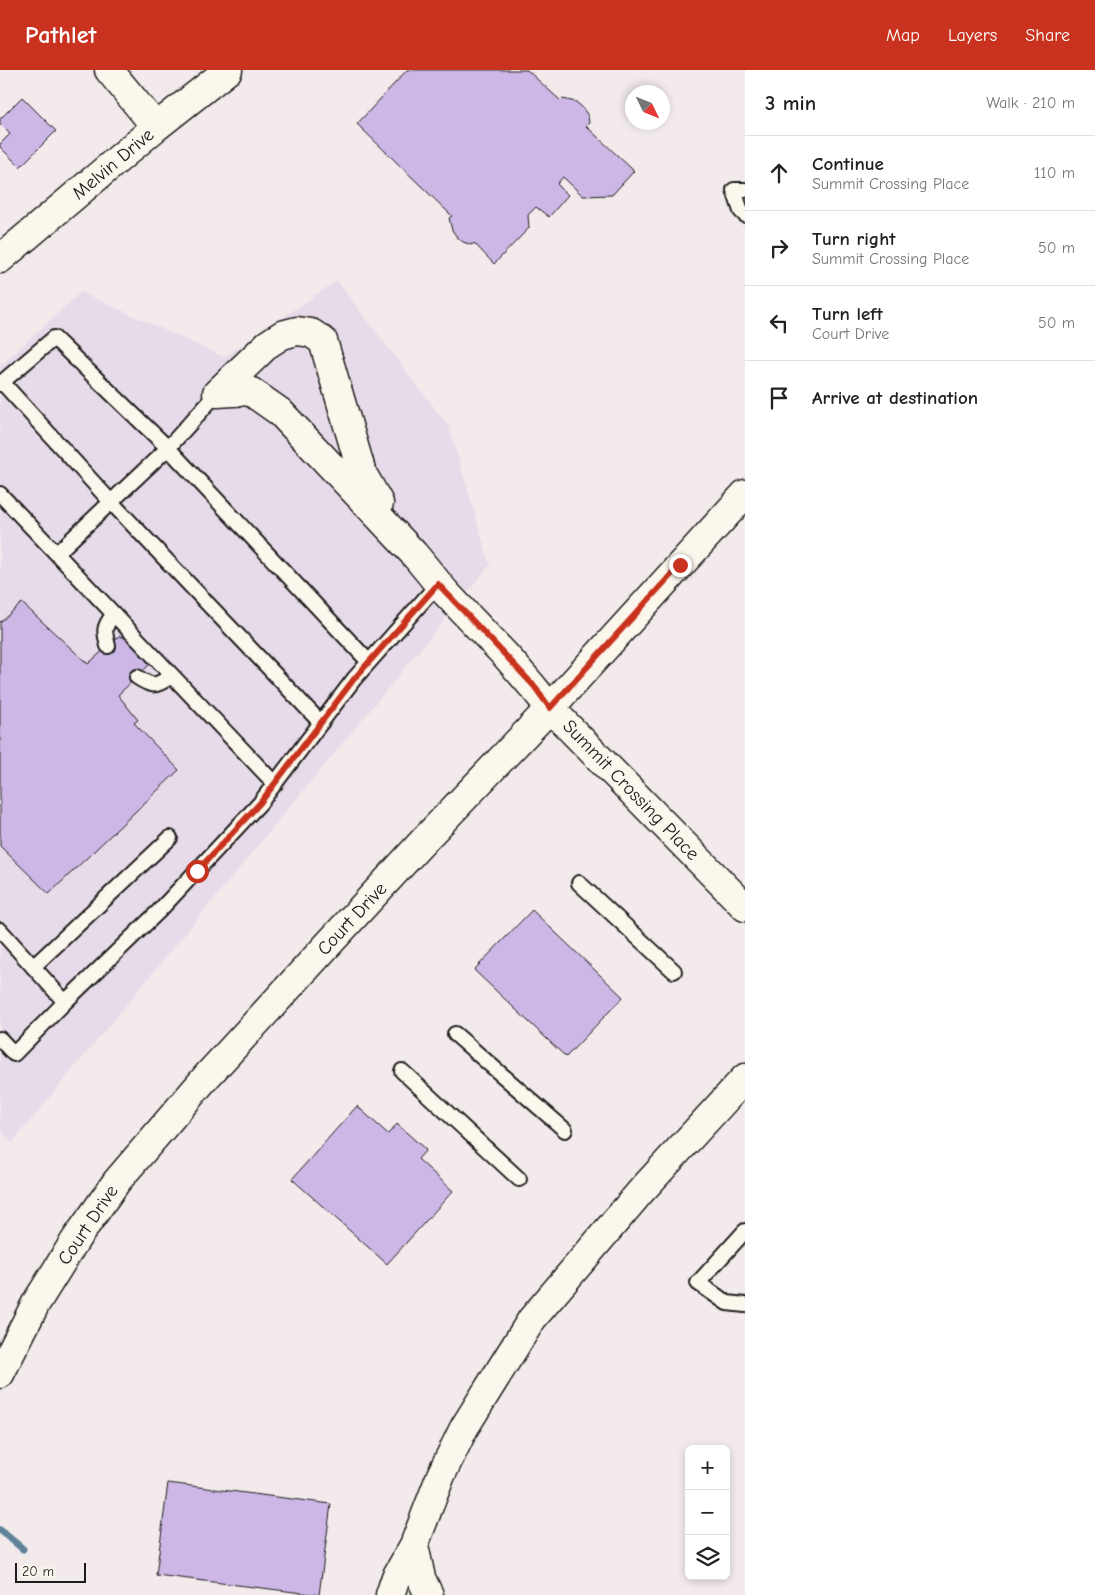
<!DOCTYPE html>
<meta charset="utf-8">
<style>
:root{--surface:#fff;--page:#f6f6f6;--text:#222;--muted:#767676;--line:#e0e0e0;--accent:#c8321e}
body{margin:0;font-family:"Comic Neue",sans-serif;background:var(--page);color:var(--text)}
.controls{position:absolute;right:15px;bottom:15px;display:grid;overflow:hidden;border-radius:8px;box-shadow:0 2px 8px #0003}
.controls button{width:45px;height:45px;display:grid;place-items:center;padding:0;border:0;border-bottom:1px solid var(--line);background:var(--surface);color:var(--text);font:25px sans-serif}
.compass{position:absolute;left:625px;top:15px;width:45px;height:45px;border-radius:50%;background:var(--surface);box-shadow:0 2px 8px #0003;rotate:133deg}
.scale{position:absolute;left:15px;bottom:12px;width:71px;box-sizing:border-box;padding-left:5px;border:2px solid #1c1c1c;border-top:0;font-size:14px;line-height:18px;white-space:nowrap;color:#1c1c1c;-webkit-text-stroke:4px #fbf7ec;paint-order:stroke}
.stop{position:absolute;width:15px;height:15px;margin:-11px;border:4px solid #c8321e;border-radius:50%;background:#fff}
.stop.end{background:#c8321e;border-color:#fff;box-shadow:0 1px 5px #0008}
.list{margin:0;padding:0;list-style:none}
h2{display:flex;justify-content:space-between;align-items:center;height:65px;margin:0;padding:0 20px;font-size:21px}
h2 small{font-size:16px;font-weight:400;color:var(--muted)}
.list li{display:grid;grid-template-columns:32px 1fr auto;gap:15px;align-items:center;box-sizing:border-box;height:75px;padding:0 20px;border-top:1px solid var(--line)}
.list b{display:block;font-size:19px;white-space:nowrap}
.list p{margin:0;font-size:16px;white-space:nowrap;color:var(--muted)}
.list em{font-size:16px;font-style:normal;color:var(--muted)}
.icon{flex:none;width:28px;height:28px;fill:none;stroke:currentColor;stroke-width:2;stroke-linecap:round;stroke-linejoin:round}
.map{position:relative;flex:none;width:745px;height:1525px;overflow:hidden}
header{display:flex;align-items:center;gap:30px;box-sizing:border-box;height:70px;padding:0 25px;background:var(--accent);color:#fff}
header strong{font-size:24px}
nav{display:flex;gap:28px;margin-inline-start:auto;font-size:18px}
main{display:flex}
aside{flex:1;background:var(--surface)}
.map>svg:first-child{display:block}
.built{fill:#e7dbea}
.lines{fill:none;stroke-linecap:round;stroke-linejoin:round}
.stream{stroke:#5f8298;stroke-width:7}
.building{fill:#cdb7e6;stroke:#1c1c1c}
.service-casing{stroke:#1c1c1c;stroke-width:18}
.minor-casing{stroke:#1c1c1c;stroke-width:31}
.tertiary-casing{stroke:#1c1c1c;stroke-width:31}
.service{stroke:#fbf7ec;stroke-width:14}
.minor{stroke:#fbf7ec;stroke-width:28}
.tertiary{stroke:#fbf7ec;stroke-width:28}
.route{stroke:#c8321e;stroke-width:6}
.labels{text-anchor:middle;dominant-baseline:central;stroke-width:4;stroke-linejoin:round;paint-order:stroke}
.street-label{font-size:19px;fill:#1c1c1c;stroke:#fbf7ec}
</style>
<header>
<strong>Pathlet</strong>
<nav><a>Map</a><a>Layers</a><a>Share</a></nav>
</header>
<main>
<div class="map">
<svg width="745" height="1525" viewBox="0 0 745 1525">
<rect width="100%" height="100%" fill="#f2eaeb"/>
<filter id="ink" filterUnits="userSpaceOnUse"><feTurbulence type="fractalNoise" baseFrequency=".02" numOctaves="2"/><feDisplacementMap in="SourceGraphic" scale="10" xChannelSelector="R" yChannelSelector="G"/><feConvolveMatrix kernelMatrix="1 2 1 2 8 2 1 2 1" color-interpolation-filters="sRGB"/></filter>
<g filter="url(#ink)">
<path class="built" d="M337,211L449,357L490,495L12,1073L0,1059V296L81,222L224,287Z"/>
<g class="lines">
<path class="stream" d="M0,1460L23,1479"/>
</g>
<path class="building" d="M407,0H527L561,31L563,29L576,32L582,37L588,46L589,53L586,56L634,101L612,125L583,126L563,107L557,114L568,125L549,147L536,137L528,145L529,158L494,194L474,173L472,175L463,172L457,167L452,160L449,148L452,146L357,54Z
M22,27L56,61L20,97L0,77V74L10,64L0,54V49Z
M22,533L88,594L119,566L130,569L143,582L149,595L118,625L138,650L134,653L179,700L49,824L0,776V552Z
M532,840L623,927L566,987L474,900Z
M357,1036L388,1064L397,1054L426,1080L418,1089L453,1121L387,1194L292,1109Z
M168,1413L331,1434L319,1525L156,1505Z"/>
<g class="lines">
<g class="service-casing">
<path id="service" d="M745,120H734L741,141L745,145
M2,312L111,432L321,653
M0,314L54,268L168,378L217,323
M0,424L275,714
M57,483L168,378L369,592
M108,576C104,561 103,557 114,544
M137,607C154,618 155,616 172,606
M579,813L674,901
M0,860L65,932L159,841L260,733L354,609L438,514
M33,897L170,768
M455,964L565,1060
M0,969L14,984L65,932
M402,1001L519,1109
M745,1161L698,1213L727,1233L745,1235"/>
</g>
<g class="minor-casing">
<path id="minor" d="M109,0L156,57
M0,189L156,57L228,0
M217,323L250,321L280,342L414,484L446,523L507,587L533,617L550,638L745,837
M217,323L268,274L282,265L297,261L311,263L323,271L362,403L379,433
M414,1475L421,1508L429,1525
M390,1525L396,1507L414,1475L441,1405L464,1358L532,1249L642,1120L745,1008"/>
</g>
<g class="tertiary-casing">
<path id="tertiary" d="M0,1304L36,1233L76,1169L117,1111L207,1006L427,767L550,638L745,424"/>
</g>
<use href="#service" class="service"/>
<use href="#minor" class="minor"/>
<use href="#tertiary" class="tertiary"/>
</g>
</g>
<g class="lines" filter="url(#ink)">
<path class="route" d="M197,801L260,733L354,609L438,514L507,587L534,616L550,638L680,495"/>
</g>
<g class="labels">
<g class="street-label">
<text transform="translate(113 94) rotate(-40)">Melvin Drive</text>
<text transform="translate(631 720) rotate(46)">Summit Crossing Place</text>
<text transform="translate(352 849) rotate(-47)">Court Drive</text>
<text transform="translate(88 1155) rotate(-56)">Court Drive</text>
</g>
</g>
</svg>
<div class="controls">
<button>+</button>
<button>−</button>
<button><svg class="icon" aria-label="layers" viewBox="0 0 24 24"><path d="M12 4l9 5-9 5-9-5zM3 14l9 5 9-5"/></svg></button>
</div>
<svg class="compass" viewBox="-18 -18 36 36"><path d="M0-13l5 13h-10z" fill="#e53935"/><path d="M0 13l5-13h-10z" fill="#767676"/></svg>
<div class="scale">20 m</div>
<div class="stop" style="left:197px;top:801px"></div>
<div class="stop end" style="left:680px;top:495px"></div>
</div>
<aside>
<h2>3 min<small>Walk · 210 m</small></h2>
<ul class="list">
<li><svg class="icon" aria-label="ahead" viewBox="0 0 24 24"><path d="M12 20V5M6 11l6-6 6 6"/></svg><div><b>Continue</b><p>Summit Crossing Place</p></div><em>110 m</em></li>
<li><svg class="icon" aria-label="right" viewBox="0 0 24 24"><path d="M7 20v-9h11M14 6l5 5-5 5"/></svg><div><b>Turn right</b><p>Summit Crossing Place</p></div><em>50 m</em></li>
<li><svg class="icon" aria-label="left" viewBox="0 0 24 24"><path d="M17 20v-9H6M10 6l-5 5 5 5"/></svg><div><b>Turn left</b><p>Court Drive</p></div><em>50 m</em></li>
<li><svg class="icon" aria-label="arrive" viewBox="0 0 24 24"><path d="M6 21V4h12l-3 4 3 4H6"/></svg><div><b>Arrive at destination</b></div></li>
</ul>
</aside>
</main>
